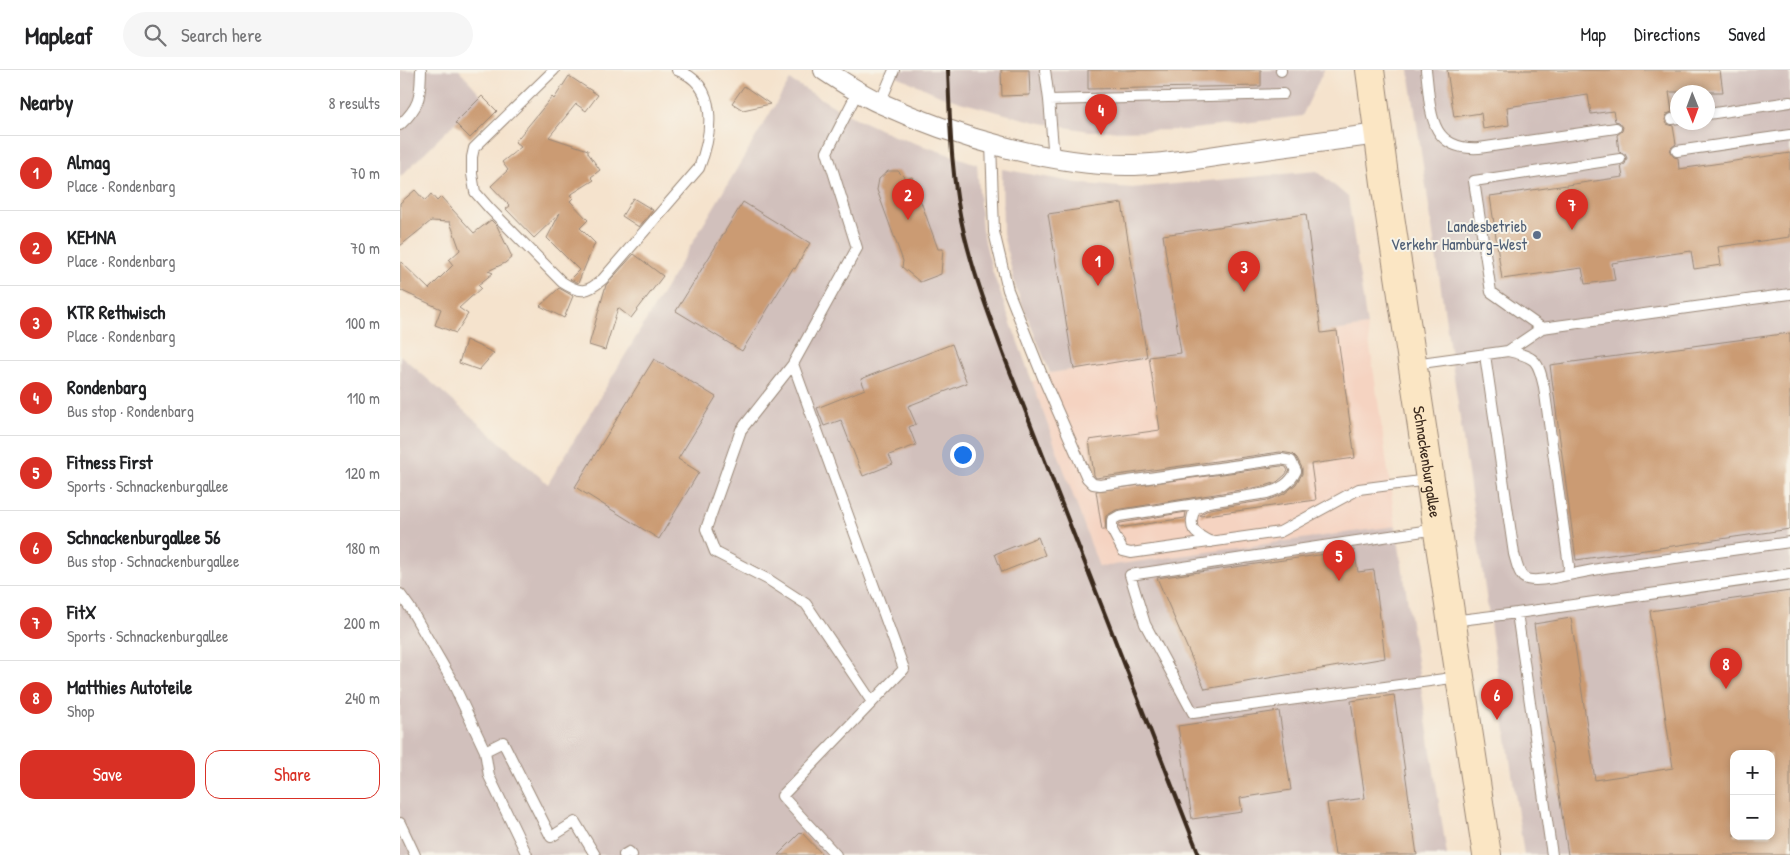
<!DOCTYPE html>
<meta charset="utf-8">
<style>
:root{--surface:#fff;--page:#f6f6f6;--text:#202124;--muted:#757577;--line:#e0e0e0;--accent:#d93025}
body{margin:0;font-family:"Patrick Hand",sans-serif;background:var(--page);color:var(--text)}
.controls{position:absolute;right:15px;bottom:15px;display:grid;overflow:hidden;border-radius:10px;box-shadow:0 2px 8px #0003}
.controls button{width:45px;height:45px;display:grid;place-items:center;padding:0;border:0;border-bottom:1px solid var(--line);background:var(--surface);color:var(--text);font:25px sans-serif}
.compass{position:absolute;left:1270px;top:15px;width:45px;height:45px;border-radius:50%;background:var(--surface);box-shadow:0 2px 8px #0003;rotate:179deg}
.you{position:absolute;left:562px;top:384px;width:18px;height:18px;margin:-12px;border:4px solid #fff;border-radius:50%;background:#1a73e8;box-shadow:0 0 0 8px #1a73e833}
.badge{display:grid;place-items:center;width:32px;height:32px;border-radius:50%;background:var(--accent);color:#fff;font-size:16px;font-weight:700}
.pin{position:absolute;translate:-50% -41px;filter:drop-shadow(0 1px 2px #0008)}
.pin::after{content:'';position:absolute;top:26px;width:18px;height:15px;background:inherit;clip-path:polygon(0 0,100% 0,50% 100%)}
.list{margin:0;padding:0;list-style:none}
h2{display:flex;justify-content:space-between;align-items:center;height:65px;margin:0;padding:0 20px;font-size:21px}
h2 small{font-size:16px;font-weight:400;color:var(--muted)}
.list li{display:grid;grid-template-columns:32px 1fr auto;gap:15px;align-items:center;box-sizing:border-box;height:75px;padding:0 20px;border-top:1px solid var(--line)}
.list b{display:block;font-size:19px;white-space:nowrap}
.list p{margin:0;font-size:16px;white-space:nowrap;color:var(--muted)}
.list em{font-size:16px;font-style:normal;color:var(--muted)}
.actions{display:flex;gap:10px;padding:15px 20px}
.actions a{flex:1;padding:11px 0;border:1px solid var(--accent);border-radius:15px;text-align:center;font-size:18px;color:var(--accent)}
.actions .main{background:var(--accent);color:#fff}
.icon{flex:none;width:28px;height:28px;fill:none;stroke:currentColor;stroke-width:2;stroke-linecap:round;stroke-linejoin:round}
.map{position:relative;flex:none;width:1390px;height:785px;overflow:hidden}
header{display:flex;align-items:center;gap:30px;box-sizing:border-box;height:70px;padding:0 25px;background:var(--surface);border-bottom:1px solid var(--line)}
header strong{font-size:24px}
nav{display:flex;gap:28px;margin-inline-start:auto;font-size:18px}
.search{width:350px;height:45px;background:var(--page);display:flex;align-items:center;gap:12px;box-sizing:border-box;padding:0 18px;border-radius:28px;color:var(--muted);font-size:19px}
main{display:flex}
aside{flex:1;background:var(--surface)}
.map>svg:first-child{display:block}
.built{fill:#f5d3c1}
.industrial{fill:#d1c0bc;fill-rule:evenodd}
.building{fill:#cb9b73;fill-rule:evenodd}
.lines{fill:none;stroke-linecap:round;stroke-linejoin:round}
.service-casing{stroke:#988676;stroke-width:12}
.minor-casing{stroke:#988676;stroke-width:22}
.secondary-casing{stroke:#988676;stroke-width:30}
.service{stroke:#fff;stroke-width:10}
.minor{stroke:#fff;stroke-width:20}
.secondary{stroke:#fbe6c4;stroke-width:28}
.rail{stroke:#3b2a1e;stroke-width:4}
.service-dot{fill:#5c6f8a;stroke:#f7f3e8;stroke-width:2}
.labels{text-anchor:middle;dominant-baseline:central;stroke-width:4;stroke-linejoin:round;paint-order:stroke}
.service-label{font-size:16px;fill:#4e5e75;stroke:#f7f3e8;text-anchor:end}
.street-label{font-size:16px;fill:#3b2a1e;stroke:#f7f3e8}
</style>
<header>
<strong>Mapleaf</strong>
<div class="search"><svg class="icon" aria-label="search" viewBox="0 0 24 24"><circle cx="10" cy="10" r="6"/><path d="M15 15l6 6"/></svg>Search here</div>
<nav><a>Map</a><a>Directions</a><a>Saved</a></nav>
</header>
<main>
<aside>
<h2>Nearby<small>8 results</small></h2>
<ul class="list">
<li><span class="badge">1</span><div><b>Almag</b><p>Place · Rondenbarg</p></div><em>70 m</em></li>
<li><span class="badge">2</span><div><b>KEMNA</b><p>Place · Rondenbarg</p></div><em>70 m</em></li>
<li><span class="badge">3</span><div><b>KTR Rethwisch</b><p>Place · Rondenbarg</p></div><em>100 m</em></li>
<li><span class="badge">4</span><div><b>Rondenbarg</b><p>Bus stop · Rondenbarg</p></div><em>110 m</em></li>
<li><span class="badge">5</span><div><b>Fitness First</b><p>Sports · Schnackenburgallee</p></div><em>120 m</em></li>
<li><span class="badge">6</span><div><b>Schnackenburgallee 56</b><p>Bus stop · Schnackenburgallee</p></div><em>180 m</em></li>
<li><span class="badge">7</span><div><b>FitX</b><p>Sports · Schnackenburgallee</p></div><em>200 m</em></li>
<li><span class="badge">8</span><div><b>Matthies Autoteile</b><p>Shop</p></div><em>240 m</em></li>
</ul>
<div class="actions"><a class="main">Save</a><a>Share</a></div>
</aside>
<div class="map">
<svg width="1390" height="785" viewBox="0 0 1390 785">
<rect width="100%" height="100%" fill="#f7f3e8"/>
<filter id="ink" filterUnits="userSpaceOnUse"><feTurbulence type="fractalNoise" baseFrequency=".02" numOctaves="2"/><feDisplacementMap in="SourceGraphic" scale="10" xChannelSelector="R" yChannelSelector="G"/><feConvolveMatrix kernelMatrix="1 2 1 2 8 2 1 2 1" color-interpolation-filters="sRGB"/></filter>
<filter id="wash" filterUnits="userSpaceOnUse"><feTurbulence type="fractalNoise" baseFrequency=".0096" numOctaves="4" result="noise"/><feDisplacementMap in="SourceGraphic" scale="20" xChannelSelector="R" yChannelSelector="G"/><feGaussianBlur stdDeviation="1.12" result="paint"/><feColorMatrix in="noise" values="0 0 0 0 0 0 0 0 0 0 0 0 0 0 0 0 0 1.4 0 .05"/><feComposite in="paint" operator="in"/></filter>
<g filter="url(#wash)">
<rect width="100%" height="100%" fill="#f5e3cd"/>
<path class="built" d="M967,256L996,456L699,498L632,312L650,303Z"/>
<path class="industrial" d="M0,0H59L82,26L0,107Z
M483,0H924L902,46L785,60L689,61L636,52L560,32L542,26Z
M1009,0H1390V785H1124ZM1278,22H1308V52H1278ZM1334,684H1371V766H1334Z
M390,10L445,43L494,66L577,94L582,160L593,203L699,497L996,456L1047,785H0V285L148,414Z
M602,99L683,114L732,118L917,101L948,127L967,256L650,303L616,219L603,164Z"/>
<g id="blocks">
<path class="building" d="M601,0H629L630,25L602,26Z
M688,0H861V16L688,19Z
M1047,0H1320L1323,22H1269L1272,42L1267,44L1265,50L1267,54L1273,56L1276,74L1271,78L1270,82L1274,87L1278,88L1279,99L1390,83V167L1318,177L1321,195L1294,199L1291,181L1212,193L1215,210L1185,214L1182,198L1102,209L1090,126L1223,107L1221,96L1225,94L1227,88L1225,84L1219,82L1217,65L1222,61L1223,57L1219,52L1215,51L1213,41L1191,44L1188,25L1107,37L1109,55L1083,59L1081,43L1054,47Z
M169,6L198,25L186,41L176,34L149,67L188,80V83L200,100L191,107L194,110L170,125L173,128L170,131L188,150L180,158L195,173L178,213L170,209L179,200L147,168L160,143L134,168L106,139L110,136L91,116L108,100L102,92L121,77L115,72L152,27L154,29Z
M344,16L370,34L343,40L332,33Z
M82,26L97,41L70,68L55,53Z
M488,101H498L506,109L512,107L538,179H543L541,204L520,212L502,197L503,191L477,120L479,109Z
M15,120L25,131L31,124L37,131L41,127L74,163L91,150L97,156L112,187L105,193L88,201L93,203L78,215L81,218L59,238L68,244L56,263L35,255L41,239L0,220V191L29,219L53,195L49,190L60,180L50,152L31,151L0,176V133Z
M233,128L253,140L239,157L222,146Z
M343,132L410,173L395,199L393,198L342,281L276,241Z
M722,133L747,287L674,299L648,144Z
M906,144L921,263L937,261L955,388L911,394L916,430L800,446L801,444L810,439L868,430L884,424L896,414L902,404V398L897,388L893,384L880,382L696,408L694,405L689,370L760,360L749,287L781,283L763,165Z
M234,184L263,206L231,248L218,238L205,280L189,275L206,215Z
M159,218L173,226L164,248L140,236Z
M1390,263V459L1176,490L1150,295Z
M66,270L94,283L79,300L59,293Z
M552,274L567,313L508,336L516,354L509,357L516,375L489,385L493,394L463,406L441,350L424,356L417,338L465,319L461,309Z
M254,289L316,327L278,389L299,402L259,469L175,417Z
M881,396L886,397L888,401L885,405L877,412L865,416L716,440L706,446L705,460H702L696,421Z
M786,442L785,448L719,458V454L721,453Z
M638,467L645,485L602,502L595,484Z
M954,480L958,502L974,500L985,588L805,619L757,508Z
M1390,521V785H1168L1134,554L1171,548L1195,710L1273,698L1250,541ZM1334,684H1371V766H1334Z
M994,625L1017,785H935L927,733L965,728L951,631Z
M879,641L891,720L840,728L842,742L792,749L778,656Z
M401,762L423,785H378Z"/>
</g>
</g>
<g filter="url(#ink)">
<use href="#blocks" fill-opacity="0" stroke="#988676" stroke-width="1"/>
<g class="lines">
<g class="service-casing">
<path id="service" d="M154,0L74,78L72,87V104L75,122L90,139L162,212C180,224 187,223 203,209L299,98C312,65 320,15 277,0
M645,0L649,30L654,89
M881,0V1
M1026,0C1031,38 1027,81 1079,78L1216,58
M649,30L883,24
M480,33L494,0
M1308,44L1390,32
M1272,49L1278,48
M0,55C21,35 20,27 21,0
M591,73L594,162L608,220L644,310L687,408L693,414L700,415L881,389L891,391L896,401C890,414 880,419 867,423L719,446L712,450V460L723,481L731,483L880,462L959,419L1028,410
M1277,81L1390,65
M1142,258L1091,222L1074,111L1220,89
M1085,285L1114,484C1116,491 1118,502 1123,507C1131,514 1159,507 1168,505L1169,496L1144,317C1138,290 1136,287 1108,281
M393,294L341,360L306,459L315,482L369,510L406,534L472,632
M1014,294L1108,281L1142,258L1390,224
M805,434L795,439C787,458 794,464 811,472
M1037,459L730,505L745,554L793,643L1059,607
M1168,505L1204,498L1390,472
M0,524L10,538L51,609L85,681L89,706L127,785
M1117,543L1152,785
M1052,551L1117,543L1390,504
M85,681L103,672L151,767L175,752L195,785
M0,753L15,785
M224,785L229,782L232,785
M436,785L382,726L504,599L393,294L457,178L427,82L458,21"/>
</g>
<g class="minor-casing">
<path id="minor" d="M424,0C442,12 460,24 480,33C552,66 655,97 735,95C769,94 803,88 836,83C884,77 931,70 978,64"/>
</g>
<g class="secondary-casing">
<g id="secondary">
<path id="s1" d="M970,0L985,113L1087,785"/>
</g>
</g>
<use href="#service" class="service"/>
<use href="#minor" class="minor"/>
<use href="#secondary" class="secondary"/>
<path class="rail" d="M548,0C550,54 551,110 564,163C574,205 589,245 604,286L799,785"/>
</g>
</g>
<circle class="service-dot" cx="1137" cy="165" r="5"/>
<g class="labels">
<g class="service-label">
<text x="1127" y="156">Landesbetrieb<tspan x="1127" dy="18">Verkehr Hamburg-West</tspan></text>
</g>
<g class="street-label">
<text stroke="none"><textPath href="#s1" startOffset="396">Schnackenburgallee</textPath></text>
</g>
</g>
</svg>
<div class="controls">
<button>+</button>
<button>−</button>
</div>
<svg class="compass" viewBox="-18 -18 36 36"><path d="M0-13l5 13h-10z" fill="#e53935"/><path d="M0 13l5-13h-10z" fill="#757577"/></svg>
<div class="you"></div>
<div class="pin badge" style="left:698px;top:216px">1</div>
<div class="pin badge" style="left:508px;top:150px">2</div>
<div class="pin badge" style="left:844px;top:222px">3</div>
<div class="pin badge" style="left:701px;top:65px">4</div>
<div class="pin badge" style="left:939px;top:511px">5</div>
<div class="pin badge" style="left:1097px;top:650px">6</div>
<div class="pin badge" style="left:1172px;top:160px">7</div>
<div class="pin badge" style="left:1326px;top:619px">8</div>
</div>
</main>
